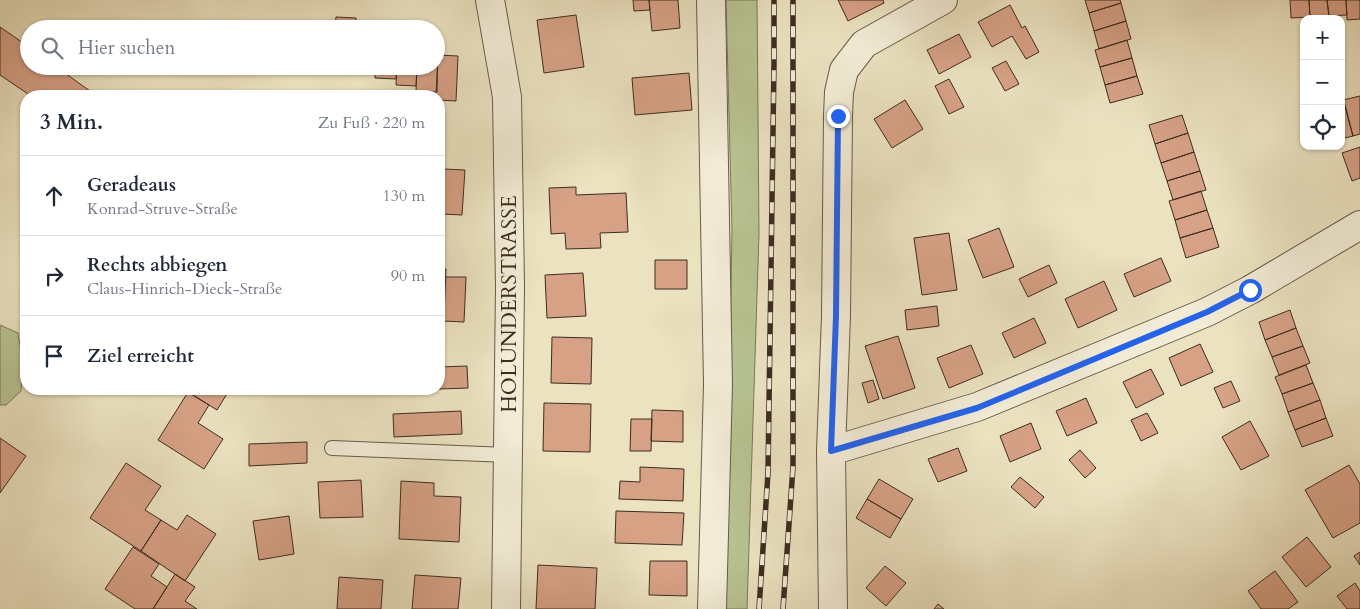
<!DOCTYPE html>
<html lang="de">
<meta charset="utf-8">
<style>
:root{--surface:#fff;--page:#f6f6f7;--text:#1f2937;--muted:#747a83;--line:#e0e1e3}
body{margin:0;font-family:Cardo,serif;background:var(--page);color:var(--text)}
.controls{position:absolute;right:15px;top:15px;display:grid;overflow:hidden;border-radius:10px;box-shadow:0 1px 4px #0004}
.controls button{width:45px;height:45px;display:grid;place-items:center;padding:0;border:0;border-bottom:1px solid var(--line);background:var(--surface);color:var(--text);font:25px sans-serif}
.stop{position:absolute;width:15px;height:15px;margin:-11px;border:4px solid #2563eb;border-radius:50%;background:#fff}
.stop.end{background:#2563eb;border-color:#fff;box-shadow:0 1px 5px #0008}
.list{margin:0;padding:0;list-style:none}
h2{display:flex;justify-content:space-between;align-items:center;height:65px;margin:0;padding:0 20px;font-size:21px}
h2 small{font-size:16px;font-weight:400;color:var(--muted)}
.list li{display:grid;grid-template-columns:32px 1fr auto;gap:15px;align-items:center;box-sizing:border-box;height:80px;padding:0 20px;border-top:1px solid var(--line)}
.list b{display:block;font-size:19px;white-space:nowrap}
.list p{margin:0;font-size:16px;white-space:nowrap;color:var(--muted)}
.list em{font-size:16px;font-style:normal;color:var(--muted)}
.icon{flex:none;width:28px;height:28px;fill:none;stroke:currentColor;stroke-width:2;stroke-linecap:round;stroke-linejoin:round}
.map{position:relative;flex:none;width:1360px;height:609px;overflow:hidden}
.search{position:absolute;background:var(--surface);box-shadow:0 1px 4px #0004;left:20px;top:20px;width:425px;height:55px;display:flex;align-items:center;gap:12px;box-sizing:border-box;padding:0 18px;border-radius:28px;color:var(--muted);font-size:19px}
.panel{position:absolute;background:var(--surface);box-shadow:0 1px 4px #0004;left:20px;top:90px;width:425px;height:305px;border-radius:20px}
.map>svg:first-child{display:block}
.green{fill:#b8c392;stroke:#7a785a}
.building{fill:#d7a186;stroke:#3d2c21}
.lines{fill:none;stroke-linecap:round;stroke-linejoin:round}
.lane-casing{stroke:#685a49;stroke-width:16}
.street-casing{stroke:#685a49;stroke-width:30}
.lane{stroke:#f2ecd6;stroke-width:14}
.street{stroke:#f2ecd6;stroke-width:28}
.rail-casing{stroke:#3d2c21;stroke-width:5.5}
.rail{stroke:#f2ecd6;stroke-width:4;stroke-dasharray:11;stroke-linecap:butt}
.route{stroke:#2563eb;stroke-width:6}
.labels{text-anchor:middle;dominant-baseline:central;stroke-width:5;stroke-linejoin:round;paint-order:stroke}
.street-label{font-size:21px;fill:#3d2c21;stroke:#f2ecd6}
</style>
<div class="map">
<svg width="1360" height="609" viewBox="0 0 1360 609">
<rect width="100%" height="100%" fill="#ebe2c0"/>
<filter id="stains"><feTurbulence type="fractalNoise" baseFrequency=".004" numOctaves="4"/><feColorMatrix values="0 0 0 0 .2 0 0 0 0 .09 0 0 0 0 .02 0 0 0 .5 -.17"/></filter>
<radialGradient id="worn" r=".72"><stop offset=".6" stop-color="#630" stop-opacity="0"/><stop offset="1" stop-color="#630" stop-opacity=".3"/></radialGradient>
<path class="green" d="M726,0H757L759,233L747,609H723L727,529L732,230Z
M0,325L18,333L23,363L21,391L6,405H0Z"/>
<path class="building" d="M633,0H649L650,10L634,11Z
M649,0H678L680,28L652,31Z
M838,0H883L884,3L848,21Z
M1085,0H1120L1121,3L1089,13Z
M1290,0H1309L1310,17L1291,18Z
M1309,0H1327L1329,16L1310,17Z
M1327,0H1346L1347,15L1329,16Z
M1346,0H1360V19L1347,20Z
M1121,3L1126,21L1094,31L1089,13Z
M1010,5L1022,28L1025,26L1039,52L1026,59L1012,36L992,47L978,22Z
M576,15L584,67L544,73L537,20Z
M336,17L356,18V29H335Z
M1126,21L1131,39L1099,49L1094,31Z
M356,25L377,26V29H356Z
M0,27L29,47V66H55L97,96H31L0,75Z
M959,34L971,57L939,74L927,50Z
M1127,40L1132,58L1100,67L1095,50Z
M436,47H438L437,92L416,91L417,66H436Z
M438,55L458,56L456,101L439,100V96H436Z
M1132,58L1137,76L1105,85L1100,67Z
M1006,61L1019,84L1005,91L992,68Z
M354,66H375V71L354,70Z
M375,66H397L396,79L375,78Z
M397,66H417L416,86L396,85Z
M689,73L692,110L635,115L632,78Z
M1137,76L1143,94L1110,103L1105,85Z
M949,79L964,107L949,114L935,86Z
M1360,96V134L1353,136L1343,100Z
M1343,97L1353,136L1341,139V98Z
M905,100L923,129L892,148L874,119Z
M1182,115L1188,133L1155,144L1149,125Z
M1188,133L1194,152L1161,163L1155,144Z
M1360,147V178L1352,181L1342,153Z
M1194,152L1200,171L1167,181L1161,163Z
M439,161L444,162L443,207H439Z
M444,169L465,170L462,215L442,214Z
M1200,171L1206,190L1173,200L1167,181Z
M576,187V195L626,193L628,232L600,233L601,248L566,249L565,233L551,234L549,188Z
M1201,191L1207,210L1175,220L1169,201Z
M1207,210L1213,228L1180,238L1175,220Z
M999,228L1014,267L983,278L968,240Z
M1213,228L1219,247L1186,258L1180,238Z
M949,233L957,290L922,295L914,238Z
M1161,258L1171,281L1134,297L1124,274Z
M655,260H687V289H655Z
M1049,265L1057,283L1028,297L1019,279Z
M439,268L446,269L444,314L439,313Z
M583,273L586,316L547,318L545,275Z
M445,277H466L464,322L443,321Z
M1104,281L1117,310L1078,328L1065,299Z
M937,306L939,326L907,330L905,310Z
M1290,310L1296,328L1265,340L1259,322Z
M1034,318L1046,343L1014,358L1002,333Z
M1296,328L1303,346L1272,357L1265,340Z
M898,336L915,388L883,399L865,346Z
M552,337L592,338L591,384L551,383Z
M1200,344L1213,372L1181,386L1169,358Z
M971,345L983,374L949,388L937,358Z
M1303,346L1310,363L1279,375L1272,357Z
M1306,365L1313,383L1282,394L1275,377Z
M467,366L468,388L439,389V367Z
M1151,369L1164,394L1136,408L1123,382Z
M873,380L879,399L868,403L862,383Z
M1231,381L1240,401L1223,408L1214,388Z
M1313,383L1320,400L1288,412L1282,394Z
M183,389H230L217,410Z
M388,389H431L388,390Z
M188,392L209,405L198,423L223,439L204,469L158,440Z
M1086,398L1097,423L1067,436L1056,411Z
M1320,400L1326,418L1295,430L1288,412Z
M544,403L591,404L590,452L543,451Z
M652,410L683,411V442L651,441Z
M461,411L462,434L394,437L393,414Z
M1147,413L1158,433L1141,441L1131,420Z
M1326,418L1333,436L1302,447L1295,430Z
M631,419H652L651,451H630Z
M1250,421L1269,456L1241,470L1222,437Z
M1031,423L1041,449L1010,462L1000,436Z
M0,438L26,456L0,493Z
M307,442V463L249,466V444Z
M958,448L967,471L938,482L928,459Z
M1080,450L1096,468L1085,478L1069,460Z
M126,463L161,486L145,510L161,520L141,551L90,518Z
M1349,465L1360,484V523L1333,538L1305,490Z
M640,467L684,469L683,501L619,499L620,481L640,482Z
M1020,477L1044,497L1035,508L1011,487Z
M879,479L913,499L901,519L867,499Z
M361,480L363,517L320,518L318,482Z
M401,481L434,483V496L461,497L459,542L399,539Z
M867,499L901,519L890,538L856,518Z
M616,511L684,513L682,545L615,543Z
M187,515L216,534L185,581L141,551L161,520L177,530Z
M289,516L294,554L259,560L253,521Z
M1307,537L1331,567L1306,587L1282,557Z
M133,547L159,564L151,576L167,587L153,609H135L105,589Z
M1360,552V565L1354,556Z
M650,561H687V596L649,595Z
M538,565L597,568L595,609H536Z
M885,566L906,583L886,606L866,588Z
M1275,571L1298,602L1288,609H1261L1248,591Z
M175,574L195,587L185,601L197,609H153Z
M415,575L461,578L458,609H412Z
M339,577L383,580L381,609H337Z
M1355,583L1360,591V609H1347L1337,596Z
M938,604L944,609H934Z"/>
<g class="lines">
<g class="lane-casing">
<path id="lane" d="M332,448L508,455"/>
</g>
<g class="street-casing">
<path id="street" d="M490,0L507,97L510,287L506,609
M711,0L718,384L712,609
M831,451L977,407L1207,312L1250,290L1360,225
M833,609L831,451L836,316L838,116L839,92L844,70L864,44L943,0"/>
</g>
<use href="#lane" class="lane"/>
<use href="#street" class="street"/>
<g class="rail-casing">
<path id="rail" d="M759,609L768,473L774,64V0
M783,609L793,467V0"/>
</g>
<use href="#rail" class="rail"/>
</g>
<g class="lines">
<path class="route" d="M838,116L836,316L831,451L977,408L1207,312L1250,290"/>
</g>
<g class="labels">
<g class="street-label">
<text transform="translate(509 304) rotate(-90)">HOLUNDERSTRASSE</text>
</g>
</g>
<rect width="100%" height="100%" filter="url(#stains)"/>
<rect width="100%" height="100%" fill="url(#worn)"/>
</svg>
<div class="controls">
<button>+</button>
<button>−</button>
<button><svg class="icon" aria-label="locate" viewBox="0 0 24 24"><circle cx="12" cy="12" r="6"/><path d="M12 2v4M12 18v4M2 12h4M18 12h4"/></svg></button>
</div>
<div class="stop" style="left:1250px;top:290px"></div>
<div class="stop end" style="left:838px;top:116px"></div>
<div class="search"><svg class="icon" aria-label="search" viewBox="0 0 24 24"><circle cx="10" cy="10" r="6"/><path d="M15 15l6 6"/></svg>Hier suchen</div>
<section class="panel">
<h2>3 Min.<small>Zu Fuß · 220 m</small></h2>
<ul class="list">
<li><svg class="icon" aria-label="ahead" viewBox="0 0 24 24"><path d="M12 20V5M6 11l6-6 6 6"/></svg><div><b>Geradeaus</b><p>Konrad-Struve-Straße</p></div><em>130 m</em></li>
<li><svg class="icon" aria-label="right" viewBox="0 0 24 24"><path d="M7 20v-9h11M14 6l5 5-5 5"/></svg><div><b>Rechts abbiegen</b><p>Claus-Hinrich-Dieck-Straße</p></div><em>90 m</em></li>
<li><svg class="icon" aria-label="arrive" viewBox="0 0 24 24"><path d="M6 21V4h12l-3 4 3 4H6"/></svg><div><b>Ziel erreicht</b></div></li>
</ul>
</section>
</div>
